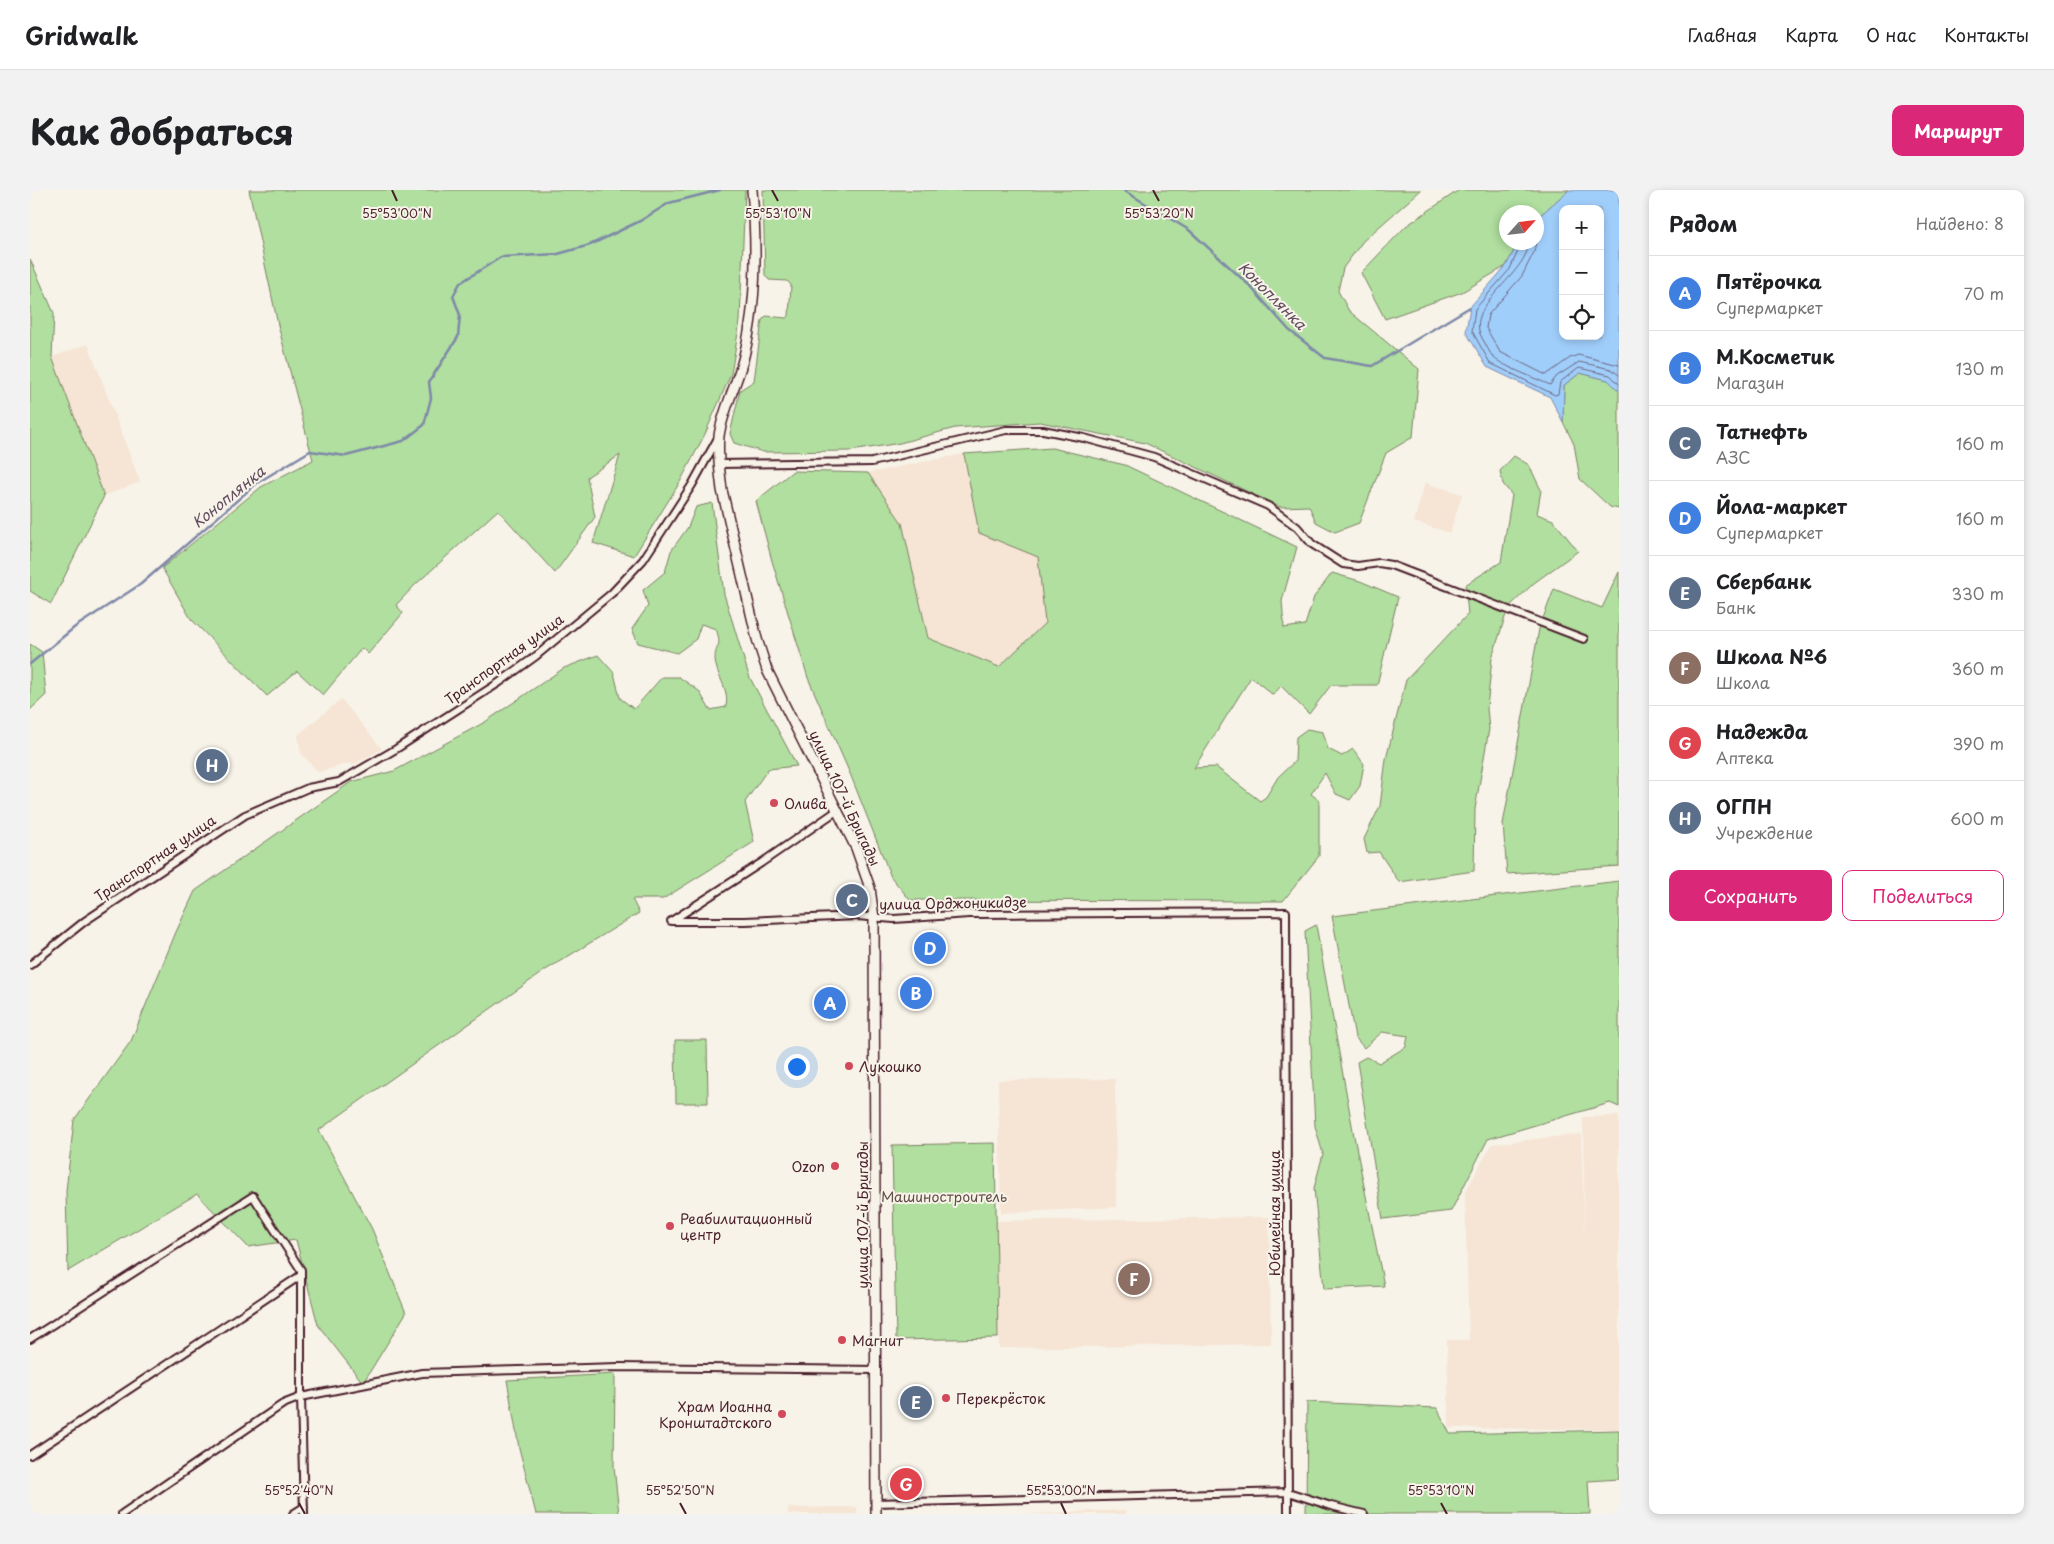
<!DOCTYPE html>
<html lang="ru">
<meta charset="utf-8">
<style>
:root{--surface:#fff;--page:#f2f2f2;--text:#202124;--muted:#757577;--line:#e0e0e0;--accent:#db2777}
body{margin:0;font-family:"Playpen Sans",sans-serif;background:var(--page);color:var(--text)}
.controls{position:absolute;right:15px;top:15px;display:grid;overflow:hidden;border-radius:10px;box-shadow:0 2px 8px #0003}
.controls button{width:45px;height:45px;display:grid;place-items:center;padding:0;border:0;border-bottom:1px solid var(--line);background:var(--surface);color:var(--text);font:25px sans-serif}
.compass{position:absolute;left:1469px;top:15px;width:45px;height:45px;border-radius:50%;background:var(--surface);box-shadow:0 2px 8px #0003;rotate:63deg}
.you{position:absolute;left:766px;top:876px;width:18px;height:18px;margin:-12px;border:4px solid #fff;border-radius:50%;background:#1a73e8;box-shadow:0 0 0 8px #1a73e833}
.badge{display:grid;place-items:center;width:32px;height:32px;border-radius:50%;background:var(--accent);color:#fff;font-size:16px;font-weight:700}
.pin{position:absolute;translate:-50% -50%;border:2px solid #fff;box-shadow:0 1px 5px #0006}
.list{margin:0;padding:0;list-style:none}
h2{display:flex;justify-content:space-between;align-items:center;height:65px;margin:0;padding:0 20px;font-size:21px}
h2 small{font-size:16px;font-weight:400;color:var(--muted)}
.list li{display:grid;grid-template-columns:32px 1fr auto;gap:15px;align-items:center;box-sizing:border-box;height:75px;padding:0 20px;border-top:1px solid var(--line)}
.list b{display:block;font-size:19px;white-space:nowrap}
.list p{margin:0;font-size:16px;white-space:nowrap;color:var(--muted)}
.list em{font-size:16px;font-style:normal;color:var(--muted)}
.actions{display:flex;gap:10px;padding:15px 20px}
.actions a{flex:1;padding:11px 0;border:1px solid var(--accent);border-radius:10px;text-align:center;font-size:18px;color:var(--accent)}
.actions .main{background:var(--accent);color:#fff}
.icon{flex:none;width:28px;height:28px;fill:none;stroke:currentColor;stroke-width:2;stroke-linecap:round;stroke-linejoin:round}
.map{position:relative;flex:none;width:1589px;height:1324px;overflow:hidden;border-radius:10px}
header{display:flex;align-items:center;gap:30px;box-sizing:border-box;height:70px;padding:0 25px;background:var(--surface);border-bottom:1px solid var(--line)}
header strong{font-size:24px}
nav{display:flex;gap:28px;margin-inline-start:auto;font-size:18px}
.intro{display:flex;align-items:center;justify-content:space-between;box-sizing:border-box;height:120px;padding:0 30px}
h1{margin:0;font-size:35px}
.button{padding:12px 22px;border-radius:10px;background:var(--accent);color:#fff;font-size:18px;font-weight:700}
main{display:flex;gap:30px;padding:0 30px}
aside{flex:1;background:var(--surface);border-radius:10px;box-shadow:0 2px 8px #0003}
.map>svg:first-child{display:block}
.built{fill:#f6e4d4}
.green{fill:#b0df9f;stroke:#7d7f65}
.water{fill:#a0cefb;stroke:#7e88a8;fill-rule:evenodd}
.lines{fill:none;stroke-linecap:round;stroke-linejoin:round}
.shore{stroke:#6c657e;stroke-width:1}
.stream{stroke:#7e88a8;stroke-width:2.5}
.minor-casing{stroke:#4a1f2b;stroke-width:10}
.secondary-casing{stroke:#4a1f2b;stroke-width:12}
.minor{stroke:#f7f3e8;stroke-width:6}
.secondary{stroke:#f7f3e8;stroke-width:9}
.ticks{fill:none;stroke:#4a1f2b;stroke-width:2}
.poi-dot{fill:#d1495b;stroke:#f7f3e8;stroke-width:2}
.labels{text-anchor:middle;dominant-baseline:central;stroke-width:4;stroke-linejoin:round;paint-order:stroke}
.street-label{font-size:14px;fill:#4a1f2b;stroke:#f7f3e8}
.poi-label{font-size:14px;fill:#4a1f2b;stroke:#f7f3e8;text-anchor:start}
.park-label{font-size:14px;fill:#644f48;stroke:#f7f3e8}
.water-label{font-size:15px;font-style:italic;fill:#604b5f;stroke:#f7f3e8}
.ticks-label{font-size:12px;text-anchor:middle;fill:#4a1f2b;stroke:#f7f3e8;stroke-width:4;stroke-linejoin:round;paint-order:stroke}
</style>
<header>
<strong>Gridwalk</strong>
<nav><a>Главная</a><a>Карта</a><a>О нас</a><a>Контакты</a></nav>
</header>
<div class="intro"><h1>Как добраться</h1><a class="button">Маршрут</a></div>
<main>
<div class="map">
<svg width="1589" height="1324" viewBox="0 0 1589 1324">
<rect width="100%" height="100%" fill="#f7f3e8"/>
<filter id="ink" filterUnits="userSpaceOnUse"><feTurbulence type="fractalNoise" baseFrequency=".02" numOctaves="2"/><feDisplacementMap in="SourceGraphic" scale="10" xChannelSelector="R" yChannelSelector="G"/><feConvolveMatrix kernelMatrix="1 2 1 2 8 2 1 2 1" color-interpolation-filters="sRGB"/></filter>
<g filter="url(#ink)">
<path class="built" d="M58,154L110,292L74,306L22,167Z
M934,264L949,343L1008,366L1015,433L969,478L898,448L872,333L838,283Z
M1395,293L1432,304L1420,343L1384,332Z
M311,509L352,559L323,575L320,573L288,582L271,563L268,545Z
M1085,889L1086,1017L971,1023L968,890Z
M1589,926V1239L1419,1238L1417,1150H1439L1435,1003L1462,954L1551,944L1555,1055L1553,927Z
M1239,1027L1241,1154L969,1158L966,1031Z
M827,1317V1324H758V1318Z
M1096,1320V1324H994Z"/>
<path class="green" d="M219,0H715L710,131L701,184L675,244L650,292L604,366L563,353L590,265L557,287L565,327L525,383L468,320L385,395L366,415L373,423L338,464L332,458L293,505L267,481L237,506L161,429L132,378L231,297L283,270L248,135Z
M733,0H1391L1333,51L1313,78L1308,101L1319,121L1389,179L1383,247L1356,263L1329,333L1305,342L1286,332L1279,316L1250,317L1115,253L1010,232L925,238L870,253L821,261L733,262L704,253L700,244L710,200L724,191L732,130L736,126L756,128L759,126L761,95L757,91L739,90L735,85Z
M1429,0H1539L1507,28L1506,22H1476V52L1488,53L1476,76L1432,102L1355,129L1331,83L1376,36Z
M0,69L24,123L22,167L74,306L21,414L0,401Z
M1550,183L1578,190L1589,201V319L1580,317L1550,289L1544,254L1533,232L1534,195Z
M1022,258L1095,275L1267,357L1252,411L1254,438L1275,435L1284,407L1302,383L1330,391L1368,407L1347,495H1301L1279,524L1251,496L1243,505L1221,487L1164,578L1186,577L1230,611L1236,607L1248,587L1265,571L1266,547L1277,539L1293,542L1298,559L1312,566L1323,559L1334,574L1330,596L1320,610L1306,604L1295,583L1281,604L1289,610V666L1253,711L880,710L861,687L821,586L778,488L742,371L726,311L763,281L838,283L872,333L898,448L969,477L1015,433L1008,367L949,343L934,264Z
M1484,266L1499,275L1511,300L1507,324L1523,330L1548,361L1504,393L1478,418L1462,468L1457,518L1459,539L1445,619L1444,681L1369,692L1349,662L1337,663L1334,649L1350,616L1356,569L1376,490L1438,424L1435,395L1471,372L1482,305L1473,294L1470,281Z
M682,313L694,404L719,486L767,576L738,579L715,612L724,652L633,709H602L609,723L514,781L289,940L342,1039L376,1123L333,1193L288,1135L266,1050L218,1057L167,1004L38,1081L36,1001L44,930L101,851L146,742L165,701L321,592L364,581L455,532L534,478L568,465L584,483L590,508L604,519L632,487H649L669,501L680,520L696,517C700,498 686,487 685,469C685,454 693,458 686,439L671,434L666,449L647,463L608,453L602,439L618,416L613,400L635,382L641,361L658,337L666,317Z
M1589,382V676L1477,684L1473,634L1509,439L1524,399L1572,418Z
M0,454L12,462L16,505L0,520Z
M1589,691V917L1580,913L1458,949L1421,1021L1353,1029L1327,872L1336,867L1349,873L1376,857L1378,846L1352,842L1334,858L1325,847L1302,726Z
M1286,735L1324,946L1354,1096L1294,1099L1284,998L1293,964L1285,936L1275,741Z
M645,850H677L678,913H646Z
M965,953L968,1148L866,1150L862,955Z
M585,1184L584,1276L589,1324H506L489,1258L477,1190Z
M1277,1212L1407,1218L1420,1244L1589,1240V1289L1558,1291L1560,1324H1276Z"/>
<path class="water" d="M1539,0H1589V201L1578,190L1550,183L1534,195L1533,232L1520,207L1457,177L1436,142L1440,117L1476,76L1488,53L1506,52L1507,28ZM1533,19H1570V146H1533Z"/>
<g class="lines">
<path class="shore" d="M1492,52L1480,79L1445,119L1442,141L1460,173L1525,205L1528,204L1530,192L1549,178L1580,185L1589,194
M1499,52C1497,86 1433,115 1452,148C1456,154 1459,163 1464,168C1471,175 1509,190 1520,195L1527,186L1549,172L1581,179L1589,185
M1506,52L1504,62L1492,86L1458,125L1456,138L1470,162L1516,185L1540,168L1548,165L1589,175"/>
<path class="stream" d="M1093,0L1159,40L1219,95L1259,140L1295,168L1342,176L1440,117
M0,474L45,437L111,394L227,293L280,261L316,266L373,251L394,235L401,208L399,192L428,147L430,125L423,106L430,93L471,67L528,64L560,55L610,31L639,13L690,0"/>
<g class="minor-casing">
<path id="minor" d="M689,274L842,272L976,240H1013L1054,248L1124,267L1238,316L1267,337L1282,354L1313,374L1328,376L1349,373L1361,375L1554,449
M643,730L731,673L808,620
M641,731H715L827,726L864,729L939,724L1256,722L1258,1324
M0,775L55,731L215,625L278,598L309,592L366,559L470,492L506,466L582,403L613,370L662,295L688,248
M0,1149L223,1006L271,1080V1207L253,1214L92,1324
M0,1265L270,1086
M846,1313L1258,1302L1301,1316L1334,1324
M263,1324L274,1317
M274,1324L271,1207L392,1183L588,1177L847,1180"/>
</g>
<g class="secondary-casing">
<path id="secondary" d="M722,0C727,55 727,113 714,166C708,192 692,222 689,246C687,264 690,282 692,300L727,449L737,480L826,658L840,698L844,728L846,1324"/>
</g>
<use href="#minor" class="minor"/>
<use href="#secondary" class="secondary"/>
</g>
</g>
<path class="ticks" d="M362,0L367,11M742,0L748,11M1123,0L1129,11M269,1313L275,1324M650,1313L656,1324M1031,1313L1036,1324M1411,1313L1417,1324"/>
<g class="poi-dot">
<circle cx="744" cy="613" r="5"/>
<circle cx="819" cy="876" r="5"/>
<circle cx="805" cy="976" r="5"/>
<circle cx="640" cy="1036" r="5"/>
<circle cx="812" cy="1150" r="5"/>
<circle cx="916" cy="1208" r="5"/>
<circle cx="752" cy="1224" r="5"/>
</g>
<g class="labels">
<g class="street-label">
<text transform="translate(474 469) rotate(-36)">Транспортная улица</text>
<text transform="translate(815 608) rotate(65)">улица 107-й Бригады</text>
<text transform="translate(125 668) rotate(-34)">Транспортная улица</text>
<text transform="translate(923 713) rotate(-1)">улица Орджоникидзе</text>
<text transform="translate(1244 1023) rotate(-90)">Юбилейная улица</text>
<text transform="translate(832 1025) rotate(-90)">улица 107-й Бригады</text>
</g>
<g class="poi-label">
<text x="754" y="613">Олива</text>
<text x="829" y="876">Лукошко</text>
<text x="795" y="976" text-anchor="end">Ozon</text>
<text x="650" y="1028">Реабилитационный<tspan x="650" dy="16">центр</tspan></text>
<text x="822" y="1150">Магнит</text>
<text x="926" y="1208">Перекрёсток</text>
<text x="742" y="1216" text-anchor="end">Храм Иоанна<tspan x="742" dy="16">Кронштадтского</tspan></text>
</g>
<g class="park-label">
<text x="914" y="1006">Машиностроитель</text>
</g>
<g class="water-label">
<text transform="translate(1243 105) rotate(45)">Коноплянка</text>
<text transform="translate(198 306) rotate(-39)">Коноплянка</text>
</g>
</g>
<g class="ticks-label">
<text x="367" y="28">55°53'00"N</text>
<text x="748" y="28">55°53'10"N</text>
<text x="1129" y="28">55°53'20"N</text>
<text x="269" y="1305">55°52'40"N</text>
<text x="650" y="1305">55°52'50"N</text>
<text x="1031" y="1305">55°53'00"N</text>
<text x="1411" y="1305">55°53'10"N</text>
</g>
</svg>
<div class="controls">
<button>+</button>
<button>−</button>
<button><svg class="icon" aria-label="locate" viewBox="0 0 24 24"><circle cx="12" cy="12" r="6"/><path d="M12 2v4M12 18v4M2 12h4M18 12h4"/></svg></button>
</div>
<svg class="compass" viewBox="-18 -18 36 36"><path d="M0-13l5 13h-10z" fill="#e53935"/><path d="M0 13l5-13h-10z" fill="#757577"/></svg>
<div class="you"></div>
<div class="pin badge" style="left:800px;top:813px;background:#3f7fe0">A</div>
<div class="pin badge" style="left:886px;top:803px;background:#3f7fe0">B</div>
<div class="pin badge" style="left:822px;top:710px;background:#5c6f8a">C</div>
<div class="pin badge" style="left:900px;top:758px;background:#3f7fe0">D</div>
<div class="pin badge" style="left:886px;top:1212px;background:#5c6f8a">E</div>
<div class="pin badge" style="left:1104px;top:1089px;background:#8d6e63">F</div>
<div class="pin badge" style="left:876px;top:1294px;background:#e0444e">G</div>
<div class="pin badge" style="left:182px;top:575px;background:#5c6f8a">H</div>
</div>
<aside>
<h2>Рядом<small>Найдено: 8</small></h2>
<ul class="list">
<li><span class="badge" style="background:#3f7fe0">A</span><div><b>Пятёрочка</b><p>Супермаркет</p></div><em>70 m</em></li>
<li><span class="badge" style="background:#3f7fe0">B</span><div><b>М.Косметик</b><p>Магазин</p></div><em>130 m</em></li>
<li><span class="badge" style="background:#5c6f8a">C</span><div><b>Татнефть</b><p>АЗС</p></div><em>160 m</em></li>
<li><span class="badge" style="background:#3f7fe0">D</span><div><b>Йола-маркет</b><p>Супермаркет</p></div><em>160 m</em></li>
<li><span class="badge" style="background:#5c6f8a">E</span><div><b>Сбербанк</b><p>Банк</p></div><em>330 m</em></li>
<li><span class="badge" style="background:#8d6e63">F</span><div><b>Школа №6</b><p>Школа</p></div><em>360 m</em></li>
<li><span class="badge" style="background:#e0444e">G</span><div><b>Надежда</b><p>Аптека</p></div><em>390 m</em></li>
<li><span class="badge" style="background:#5c6f8a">H</span><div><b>ОГПН</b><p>Учреждение</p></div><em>600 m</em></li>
</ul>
<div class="actions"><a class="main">Сохранить</a><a>Поделиться</a></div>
</aside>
</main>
